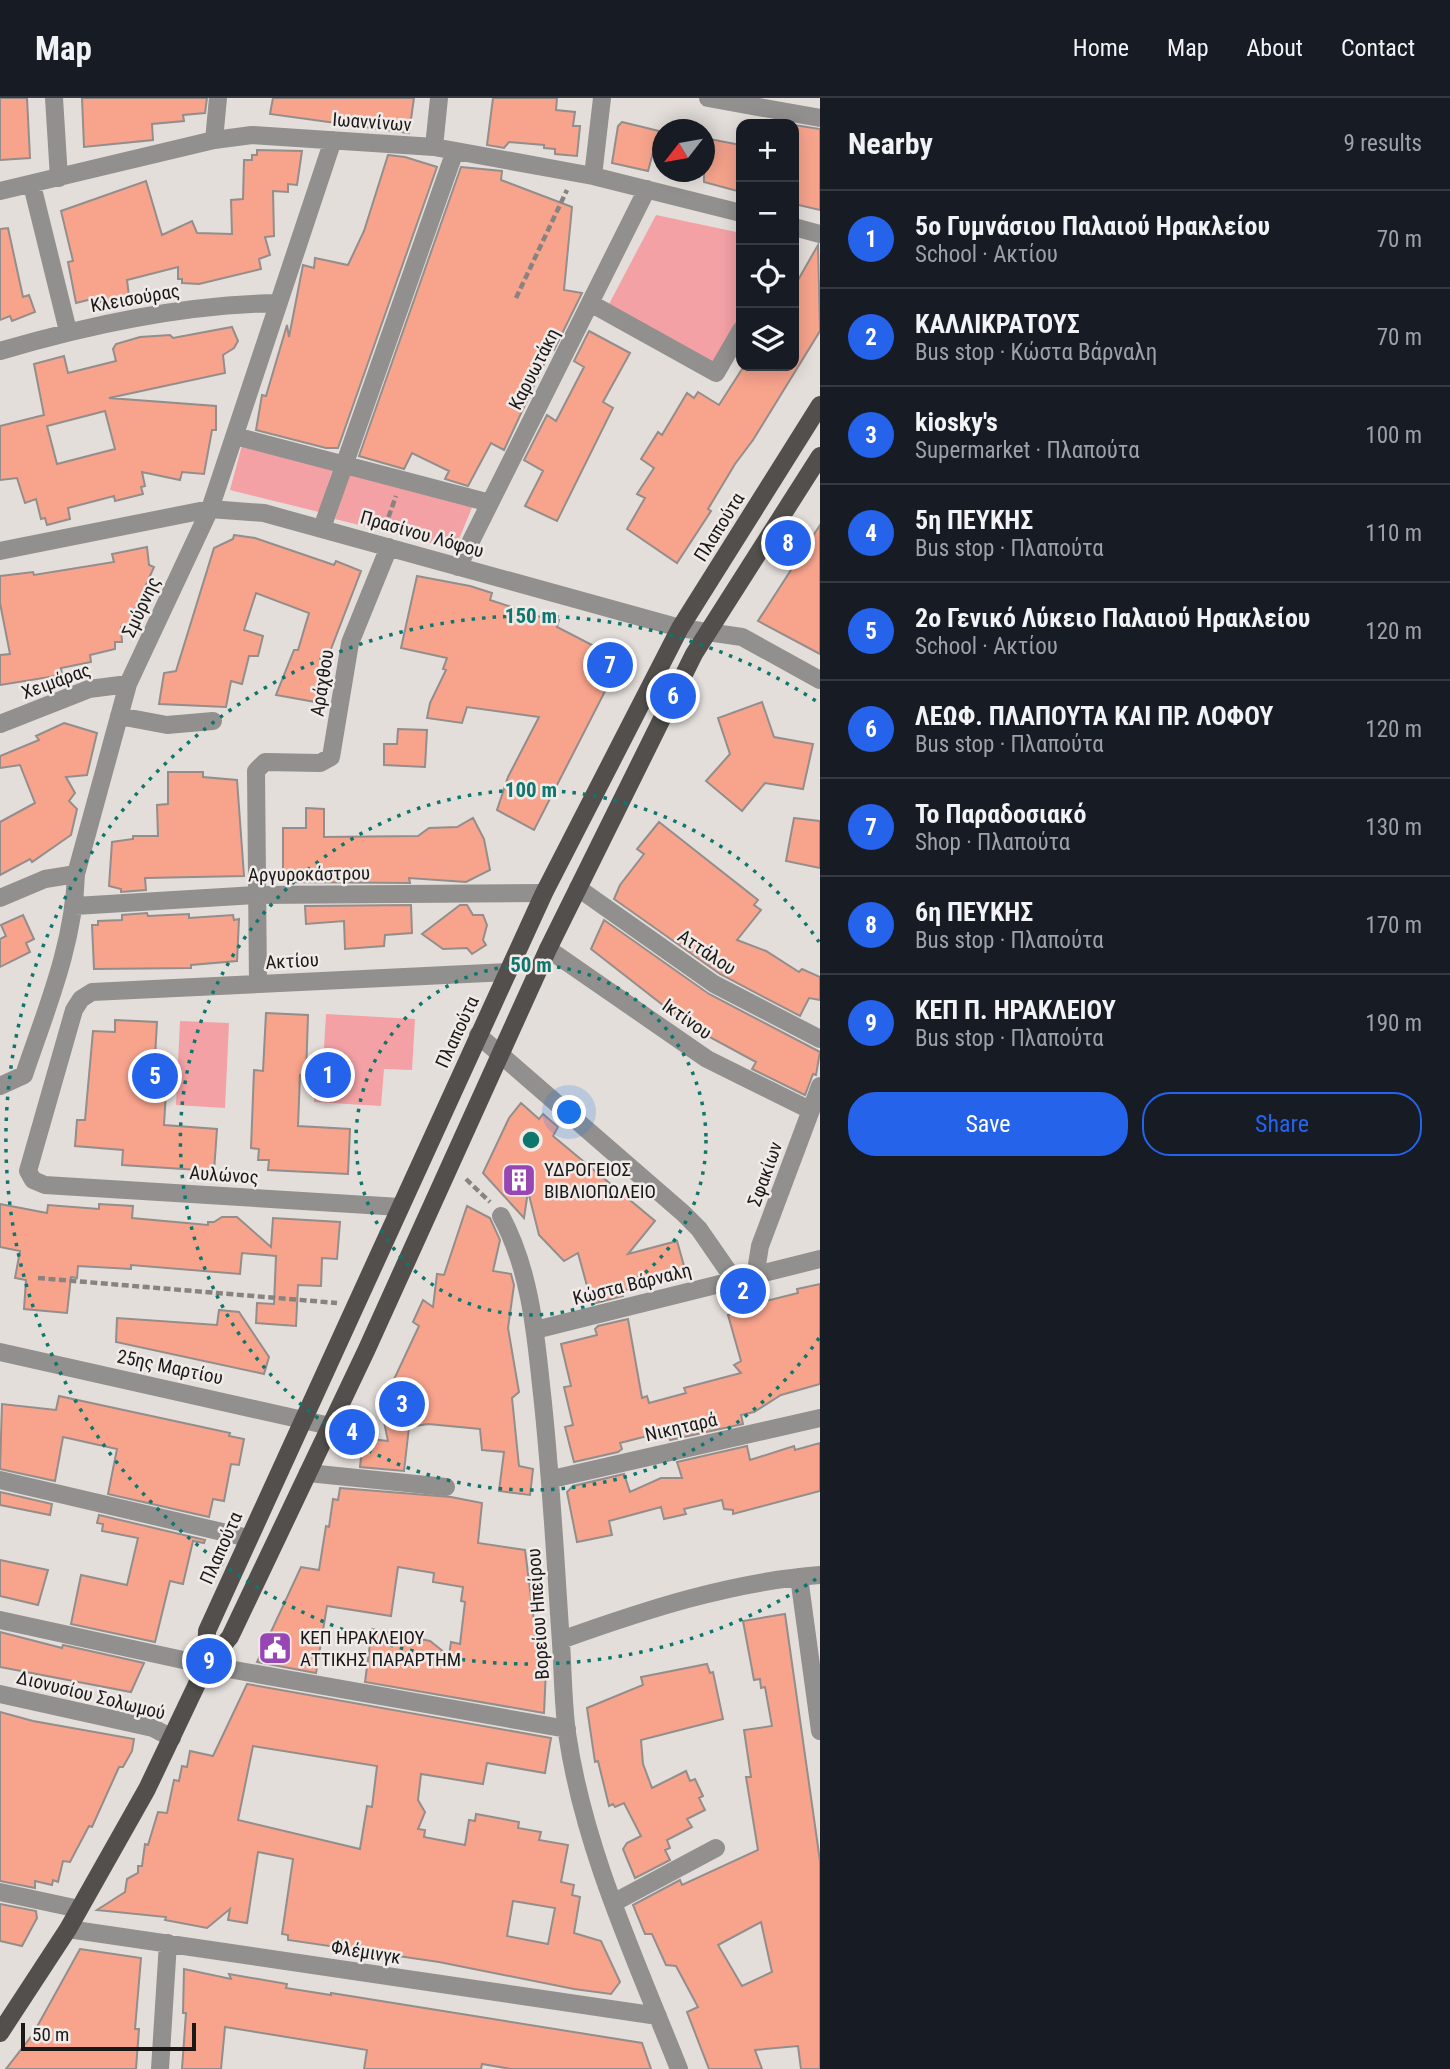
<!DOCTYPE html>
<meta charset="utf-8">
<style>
:root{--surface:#171b24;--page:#242831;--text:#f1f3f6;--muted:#9ea1a6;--line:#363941;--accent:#2563eb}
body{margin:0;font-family:"Roboto Condensed",sans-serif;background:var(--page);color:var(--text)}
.controls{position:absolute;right:21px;top:21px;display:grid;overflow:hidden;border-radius:14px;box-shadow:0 4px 18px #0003}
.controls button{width:63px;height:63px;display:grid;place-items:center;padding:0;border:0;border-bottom:2px solid var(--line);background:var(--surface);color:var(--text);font:35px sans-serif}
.compass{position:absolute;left:652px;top:21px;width:63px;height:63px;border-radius:50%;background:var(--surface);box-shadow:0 4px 18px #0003;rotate:239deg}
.scale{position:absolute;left:21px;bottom:18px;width:175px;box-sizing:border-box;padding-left:7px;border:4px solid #1b1918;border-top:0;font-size:19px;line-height:24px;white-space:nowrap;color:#1b1918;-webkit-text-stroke:5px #f0ebe8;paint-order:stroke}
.you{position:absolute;left:570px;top:1015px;width:24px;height:24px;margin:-18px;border:5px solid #fff;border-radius:50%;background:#1a73e8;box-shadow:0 0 0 10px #1a73e833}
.badge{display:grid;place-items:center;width:46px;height:46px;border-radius:50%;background:var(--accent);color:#fff;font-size:23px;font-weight:700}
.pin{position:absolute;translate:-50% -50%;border:4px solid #fff;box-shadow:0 2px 7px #0006}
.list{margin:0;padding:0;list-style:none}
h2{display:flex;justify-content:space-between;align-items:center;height:91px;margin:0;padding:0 28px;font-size:30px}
h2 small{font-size:23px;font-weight:400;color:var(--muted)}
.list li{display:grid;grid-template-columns:46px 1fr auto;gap:21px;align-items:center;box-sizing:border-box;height:98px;padding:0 28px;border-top:2px solid var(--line)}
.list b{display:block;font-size:26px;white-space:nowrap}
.list p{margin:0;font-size:23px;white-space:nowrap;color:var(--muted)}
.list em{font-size:23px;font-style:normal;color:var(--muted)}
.actions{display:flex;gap:14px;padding:21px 28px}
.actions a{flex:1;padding:16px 0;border:2px solid var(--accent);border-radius:28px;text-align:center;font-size:24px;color:var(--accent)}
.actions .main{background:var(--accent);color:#fff}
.icon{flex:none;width:38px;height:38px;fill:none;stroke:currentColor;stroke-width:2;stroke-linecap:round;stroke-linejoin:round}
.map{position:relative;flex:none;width:820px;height:1971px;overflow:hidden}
header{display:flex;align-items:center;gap:42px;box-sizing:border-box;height:98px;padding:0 35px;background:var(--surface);border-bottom:2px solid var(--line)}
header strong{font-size:33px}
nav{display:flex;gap:38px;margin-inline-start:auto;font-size:24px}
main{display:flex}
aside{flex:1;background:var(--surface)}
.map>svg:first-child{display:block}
.green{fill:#f3a1a5}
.building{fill:#f8a48d;stroke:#938d8b;stroke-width:2;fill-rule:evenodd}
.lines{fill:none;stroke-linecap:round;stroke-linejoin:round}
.path{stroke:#868380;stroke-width:4.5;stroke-dasharray:7 3.5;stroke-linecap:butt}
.minor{stroke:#91908e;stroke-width:18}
.major{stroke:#524f4c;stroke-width:18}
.ring{fill:none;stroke:#0f766e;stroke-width:3.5;stroke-dasharray:3.5 7}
.labels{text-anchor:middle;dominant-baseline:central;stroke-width:5;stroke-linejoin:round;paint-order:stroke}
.street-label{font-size:19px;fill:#1b1918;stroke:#f0ebe8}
.poi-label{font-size:19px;fill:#1b1918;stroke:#f0ebe8;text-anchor:start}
.centre{fill:#0f766e;stroke:#f0ebe8;stroke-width:3.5}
.ring-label{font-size:21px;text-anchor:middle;font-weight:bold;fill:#0f766e;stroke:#f0ebe8;stroke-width:5;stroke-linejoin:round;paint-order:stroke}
</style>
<header>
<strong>Map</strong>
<nav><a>Home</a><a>Map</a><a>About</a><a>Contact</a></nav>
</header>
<main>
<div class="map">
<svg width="820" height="1971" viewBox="0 0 820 1971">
<rect width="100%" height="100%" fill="#e3deda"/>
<path class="green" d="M656,117L741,135V218L714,266L608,208Z
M242,347L333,370L319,414L230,392Z
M350,374L473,407L455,451L335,421Z
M326,916L415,921L412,972L384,971L381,1008L314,1004L316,967H323Z
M180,923L229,925L225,1010L176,1007Z"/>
<path class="building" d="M0,0H27L30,60L0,62Z
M82,0H207L205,15L183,17L184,23L152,26L153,42L84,49Z
M273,0H414L409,35L270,16Z
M493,0H557L556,12L575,14L573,28H580L577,58L555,56V51L544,50V47L509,44L504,50L487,47Z
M622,24L659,33L648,73L612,65L618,28Z
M794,27L820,31V112L794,106Z
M704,40L741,47V94L704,84Z
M257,52L302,53L297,87L288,86V94L273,93L274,138L265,139L270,157L259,161L261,171L199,186L182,185V181H178V169L127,182L129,198L101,204L100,199L76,205L68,164L73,163L61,113L146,83L162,137L192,123L197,135L232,136L231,102L243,101L244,62H252V57H257Z
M388,57L405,59L437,69L338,350H326L256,332L262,297L266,298L287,227L289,239L303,167L314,170L315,160L348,167L364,133Z
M461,69L502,73L501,82L572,109L564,192L582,195L554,252L551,251L504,352L491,345L468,388L445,381L449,373L412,355L404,371L359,358Z
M8,130L23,199L29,197L35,214L12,223L10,218L0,222V131Z
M818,147L820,233L753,342L735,366L708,411L711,413L677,465L627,431L645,400L637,396L654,370L641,361L658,334L662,337L687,295L694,300L698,294L719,307L744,268H794V189Z
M232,229L238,243L234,250L223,257L225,275L109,300L216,308V332H212L204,376L182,374L180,382L142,374L145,388L141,389L143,396L115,403L114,398L68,410L70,421L47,427L45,420L41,421L36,401L25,405L17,380L0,382V328L44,317L34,266L64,258L68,275L116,263L113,251L116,246L140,239L170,237L173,240ZM105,313L115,351L57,366L47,328Z
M589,233L630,255L603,304L613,310L557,423L525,408L543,373L524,362L547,317L556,323L584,269L574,263Z
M820,427V556L758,523Z
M234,437L255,440L334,467L336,463L361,473L331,551L321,605L276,597L294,552H298L309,515L256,495L244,532L263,538L258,558H249L242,586L231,583L226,609L159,606L164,575L176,573L214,450L233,441Z
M147,449L149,467L154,469L127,529H121L122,544H115V551L90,557L91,564L61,570L62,577L0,587V557L10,556L0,505V478L33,474L34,477L114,464L112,456Z
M417,478L470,488L492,495L490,502L521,512L520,515L559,522L557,529L621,562L534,732L497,712L508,679L539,619L467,609L462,625L427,620L430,605L446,572L443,571L447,560L401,550Z
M762,604L774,639L813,646L803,691L765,685L742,713L706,683L730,656L718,620Z
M64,625L97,635L87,677L66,679L75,695L69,703L77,711L71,737L32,764L30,761L0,777V724L35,705L20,667L0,670V658L39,642L36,638Z
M398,631L427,632L425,669L384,667V646H397Z
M168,674H203V679L237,682L244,778L145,780L146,792L121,794V791L109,788L112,744L133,741V738H158L157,707L168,706Z
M306,710L324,711V739L418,738L429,730L457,729L473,720L484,741L490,772L466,784L409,780L410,785L283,784V730H306Z
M794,720L820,723V770L786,763Z
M659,724L758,802L754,807L761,812L737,842L766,853L799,874L802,871L820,879V902L809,900L800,918L720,876L614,801L620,787L644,756L637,751Z
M411,807L412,835L385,837L384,848L345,851L344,823L306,826L305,808Z
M460,807H467L473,817H483L487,827L483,842L486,847L472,856L467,850L443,851L422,836Z
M147,815L148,818L189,816V820L233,817L234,822L239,821L237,863L191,867V870L94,871L92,827H98V823L122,822V817Z
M23,817L34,841L26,845L30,854L0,869V841L6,838L1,827Z
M604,822L709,896L820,954L816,977L813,976L805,997L752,971L756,964L691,929L591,851Z
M266,915L308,917L306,977H300L298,1028L350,1031L348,1076L268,1072L269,1062H258L259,1051L251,1050L254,972L263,973Z
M115,922L157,924L154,976L167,977L164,1027L217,1031L214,1073L122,1067L123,1052L75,1048L77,1022H85L93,933L115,934Z
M521,1005L539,1021L543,1016L558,1029L553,1038L655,1123L628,1156L677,1143L686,1175L622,1193L623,1198L592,1206L578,1155L564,1163L539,1137L528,1093L524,1120L483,1075L509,1020Z
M0,1106L47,1115L48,1107L99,1111V1106L133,1108L132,1120L208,1127V1124H214L222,1119H237L271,1149L273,1120L340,1124L337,1161L322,1160L321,1188L298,1187L296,1228L256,1225L257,1205L274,1206L276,1158L242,1155L240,1176L131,1167V1171L78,1168L77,1180L71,1179L67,1215L24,1211L26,1182L15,1180L20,1153L0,1149Z
M467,1108L490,1120L500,1142L493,1173L511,1176L514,1187L508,1230L519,1294L512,1300L519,1368L533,1371L530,1397L499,1393L504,1354L482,1352L480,1331L428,1326L409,1329L404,1373L360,1369L363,1340L388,1343L381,1309L419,1228L413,1224L423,1202L433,1209L437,1176L444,1177Z
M820,1186V1286L781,1297L754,1314L741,1317L743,1326L670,1342L668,1336L664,1337L663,1334L620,1345L622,1351L618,1354L574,1364L565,1329L573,1327L564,1289L571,1288L561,1246L597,1237L595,1231L598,1228L628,1221L642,1300L647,1298L649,1305L686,1295L684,1290L741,1275L734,1267L741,1263L728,1217L732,1216L730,1212L798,1195L797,1191Z
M219,1212L239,1214L269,1259L264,1276L116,1244L117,1220L217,1227Z
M59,1298L230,1335L229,1338L244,1341L239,1367L231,1366L224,1403L213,1401L209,1419L108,1396L117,1351L63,1339L55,1383L0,1371L2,1306L56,1312Z
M820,1345V1393L733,1416V1412L724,1411L722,1402L684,1411L686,1416L664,1421L661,1409L609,1423L612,1437L577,1444L567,1394L573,1388L624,1376L630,1394L661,1380H682L677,1364L747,1348L750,1362L794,1348L795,1352Z
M340,1390L451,1399L482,1405L478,1445L525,1452L538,1555L543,1556L541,1570L546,1571L544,1615L365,1584L372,1531L430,1543L449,1558L451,1544L460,1546L465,1504L461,1503L463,1489L433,1484L434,1475L398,1469L391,1518L327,1508L316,1575L257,1564L301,1469L319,1472L326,1428L329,1429L333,1401L338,1402Z
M0,1394L52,1406L50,1417L0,1407Z
M99,1417L205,1442L204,1445L193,1443L183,1486L170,1483L155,1544L71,1526L81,1477L127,1487L138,1440L102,1433L103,1426L97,1425Z
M0,1462L48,1472L38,1507L0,1498Z
M785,1516L820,1763V1971H801L798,1948L755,1952L762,1971H709L687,1914L698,1909L676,1868L666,1867L652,1836H645L633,1807L680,1782L682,1787L758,1752L746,1679H751L744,1632L772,1628L765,1589L761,1590L760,1581L754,1582L743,1523ZM761,1824L772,1874L742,1888L718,1847Z
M0,1534L62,1550L63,1547L144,1565L131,1594L0,1569Z
M707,1566L710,1575L713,1574L723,1621L641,1642L643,1666L652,1690L686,1673L690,1683L695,1681L703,1698L699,1700L705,1712L687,1721L692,1729L667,1742L670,1750L665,1752L670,1762L635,1780L623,1751L627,1745L641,1738L624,1705L615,1709L613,1706L609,1708L598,1663L595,1664L587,1610L643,1587L641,1579Z
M247,1586L551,1640L545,1675L487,1665L483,1686L421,1676L418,1702L425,1714L418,1731L425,1732L424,1739L465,1747L469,1722L475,1723L476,1716L519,1724L518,1730L541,1734L539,1742L568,1747L561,1784L574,1787L572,1797L580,1799L574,1835L601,1843L620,1884L611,1896L574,1891L439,1864L288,1842V1837L282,1836L293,1761L258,1754L247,1825L228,1822L230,1811L207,1830L165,1822L166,1819L97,1812L125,1794L127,1781L138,1775V1768H142L145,1746L148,1747L158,1714L167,1715L174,1682L179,1683L182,1668L187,1669L190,1653L213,1658ZM253,1648L377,1668L372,1709L367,1708L360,1751L238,1722ZM513,1803L555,1810L548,1846L507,1838Z
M0,1614L33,1623L134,1641L132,1653L123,1669H119L92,1729L89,1728L70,1764L63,1763L58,1784L53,1782L52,1787L35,1783V1790L0,1783Z
M0,1806L36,1813L37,1820L22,1848L0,1843Z
M80,1851L141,1860L135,1931H139L136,1971H6L33,1936Z
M184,1871L231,1881L229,1876L287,1886L286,1890L331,1897V1895L642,1945L651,1971H511L482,1966L481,1971H364L367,1952L225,1929L221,1971H182L186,1915H183Z"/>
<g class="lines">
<path class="path" d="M516,200L567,92
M385,429L396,398
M466,1081L490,1104
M38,1180L337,1205"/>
<path class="minor" d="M54,0L59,80
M708,0L820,20
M214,42L218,0
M434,49L439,0
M593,78L602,0
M32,87L68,233
M0,93L214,42L252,37L434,49L593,78L741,115
M794,129L820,136
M590,205L716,275L741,232
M0,253C91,226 185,206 279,205
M235,338L490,405
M322,430L455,53
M0,453L210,411L264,415L680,530L742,539L820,582
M458,469L647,91
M119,618L167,627L213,623
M0,626L89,591L128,586
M578,790L714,886L820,941
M0,800L45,781L76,776
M75,808L256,797L544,795
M548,851L707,961L810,1012
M258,886L256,673L265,664L320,665L331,659L350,545L389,449
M478,937L683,1115L699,1131L735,1183
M0,988L24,977C46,912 74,846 76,776L128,586L210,411L333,42
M400,1109L45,1087L33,1082L28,1073L74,912L81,901L92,894L508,874
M501,1118C529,1170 535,1229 541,1287C551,1373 555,1459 561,1545C563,1575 563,1606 567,1635C584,1752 636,1862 679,1971
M755,1179L760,1148L820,988
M535,1232L820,1161
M0,1254L330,1328
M308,1375L446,1389
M552,1381L820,1320
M0,1382L248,1440
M799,1479L820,1633
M0,1522L206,1567L567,1631
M561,1542C645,1512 730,1484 820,1477
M0,1596L153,1630L172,1640
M0,1794L79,1811
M613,1805L716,1750
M68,1831L658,1918
M160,1971L168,1845"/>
<path class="major" d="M206,1567L207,1533L544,795L680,530L820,307
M0,1935L68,1831L147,1691L206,1567L230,1539L366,1253L548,851L694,556L820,358"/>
</g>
<g class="ring">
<circle cx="531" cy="1042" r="175"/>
<path d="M819 1240A350 350 0 1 1 819 844"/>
<path d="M816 1481A524 524 0 1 1 816 603"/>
</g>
<defs>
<g id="building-square" transform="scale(1.75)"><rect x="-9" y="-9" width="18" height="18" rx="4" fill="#9946b5" stroke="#f0ebe8"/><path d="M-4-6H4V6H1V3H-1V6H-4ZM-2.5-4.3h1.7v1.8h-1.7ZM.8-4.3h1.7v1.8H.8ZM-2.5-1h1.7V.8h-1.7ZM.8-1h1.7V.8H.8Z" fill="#fff"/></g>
<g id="civic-square" transform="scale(1.75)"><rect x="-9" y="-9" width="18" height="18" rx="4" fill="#9946b5" stroke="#f0ebe8"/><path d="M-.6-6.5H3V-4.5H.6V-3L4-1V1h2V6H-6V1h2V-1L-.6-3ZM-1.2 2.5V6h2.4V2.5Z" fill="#fff"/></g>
</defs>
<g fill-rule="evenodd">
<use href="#building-square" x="519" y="1082"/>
<use href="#civic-square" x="275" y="1550"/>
</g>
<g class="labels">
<g class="street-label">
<text transform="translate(372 24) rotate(4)">Ιωαννίνων</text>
<text transform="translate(135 200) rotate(-10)">Κλεισούρας</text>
<text transform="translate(534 271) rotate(-63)">Καρυωτάκη</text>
<text transform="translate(719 429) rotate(-58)">Πλαπούτα</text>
<text transform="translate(422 436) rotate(16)">Πρασίνου Λόφου</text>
<text transform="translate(141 509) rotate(-65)">Σμύρνης</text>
<text transform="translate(56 583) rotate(-20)">Χειμάρας</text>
<text transform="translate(322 585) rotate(-81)">Αράχθου</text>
<text transform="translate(309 776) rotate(-1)">Αργυροκάστρου</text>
<text transform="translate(707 854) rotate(34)">Αττάλου</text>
<text transform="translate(292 863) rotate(-3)">Ακτίου</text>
<text transform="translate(687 921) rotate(35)">Ικτίνου</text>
<text transform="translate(457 934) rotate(-65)">Πλαπούτα</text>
<text transform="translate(765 1076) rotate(-70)">Σφακίων</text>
<text transform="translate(224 1077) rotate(4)">Αυλώνος</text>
<text transform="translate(632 1186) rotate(-14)">Κώστα Βάρναλη</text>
<text transform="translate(170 1269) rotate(12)">25ης Μαρτίου</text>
<text transform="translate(681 1329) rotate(-13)">Νικηταρά</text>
<text transform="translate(221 1450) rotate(-66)">Πλαπούτα</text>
<text transform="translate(538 1516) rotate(-94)">Βορείου Ηπείρου</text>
<text transform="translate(91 1597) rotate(14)">Διονυσίου Σολωμού</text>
<text transform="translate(366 1854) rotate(9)">Φλέμινγκ</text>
</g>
<g class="poi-label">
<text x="544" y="1071">ΥΔΡΟΓΕΙΟΣ<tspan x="544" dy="22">ΒΙΒΛΙΟΠΩΛΕΙΟ</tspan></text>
<text x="300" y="1539">ΚΕΠ ΗΡΑΚΛΕΙΟΥ<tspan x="300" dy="22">ΑΤΤΙΚΗΣ ΠΑΡΑΡΤΗΜ</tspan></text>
</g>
</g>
<circle cx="531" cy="1042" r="10" class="centre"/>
<g class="ring-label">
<text x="531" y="525">150 m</text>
<text x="531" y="699">100 m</text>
<text x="531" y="874">50 m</text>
</g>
</svg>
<div class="controls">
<button>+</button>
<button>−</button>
<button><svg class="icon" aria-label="locate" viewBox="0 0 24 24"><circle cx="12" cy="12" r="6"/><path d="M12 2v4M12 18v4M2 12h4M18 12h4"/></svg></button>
<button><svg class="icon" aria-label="layers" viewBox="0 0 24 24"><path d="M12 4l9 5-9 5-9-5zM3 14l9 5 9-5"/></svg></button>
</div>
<svg class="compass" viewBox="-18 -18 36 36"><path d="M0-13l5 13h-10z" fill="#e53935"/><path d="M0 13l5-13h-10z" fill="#9ea1a6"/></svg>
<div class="scale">50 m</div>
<div class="you"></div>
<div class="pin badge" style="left:328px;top:977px">1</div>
<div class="pin badge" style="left:743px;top:1193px">2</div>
<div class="pin badge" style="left:402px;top:1306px">3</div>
<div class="pin badge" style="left:352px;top:1334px">4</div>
<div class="pin badge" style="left:155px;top:978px">5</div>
<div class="pin badge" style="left:673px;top:598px">6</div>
<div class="pin badge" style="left:610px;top:567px">7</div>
<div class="pin badge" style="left:788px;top:445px">8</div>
<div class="pin badge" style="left:209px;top:1563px">9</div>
</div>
<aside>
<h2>Nearby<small>9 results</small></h2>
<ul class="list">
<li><span class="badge">1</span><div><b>5ο Γυμνάσιου Παλαιού Ηρακλείου</b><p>School · Ακτίου</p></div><em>70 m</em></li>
<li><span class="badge">2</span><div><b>ΚΑΛΛΙΚΡΑΤΟΥΣ</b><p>Bus stop · Κώστα Βάρναλη</p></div><em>70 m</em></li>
<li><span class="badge">3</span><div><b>kiosky's</b><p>Supermarket · Πλαπούτα</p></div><em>100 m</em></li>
<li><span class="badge">4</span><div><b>5η ΠΕΥΚΗΣ</b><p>Bus stop · Πλαπούτα</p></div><em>110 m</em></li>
<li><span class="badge">5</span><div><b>2ο Γενικό Λύκειο Παλαιού Ηρακλείου</b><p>School · Ακτίου</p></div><em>120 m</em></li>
<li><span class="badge">6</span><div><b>ΛΕΩΦ. ΠΛΑΠΟΥΤΑ ΚΑΙ ΠΡ. ΛΟΦΟΥ</b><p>Bus stop · Πλαπούτα</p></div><em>120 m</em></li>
<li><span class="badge">7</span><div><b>Το Παραδοσιακό</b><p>Shop · Πλαπούτα</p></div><em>130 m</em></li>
<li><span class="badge">8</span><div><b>6η ΠΕΥΚΗΣ</b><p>Bus stop · Πλαπούτα</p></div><em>170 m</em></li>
<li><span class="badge">9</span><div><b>ΚΕΠ Π. ΗΡΑΚΛΕΙΟΥ</b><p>Bus stop · Πλαπούτα</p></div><em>190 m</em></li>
</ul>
<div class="actions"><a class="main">Save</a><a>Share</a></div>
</aside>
</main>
